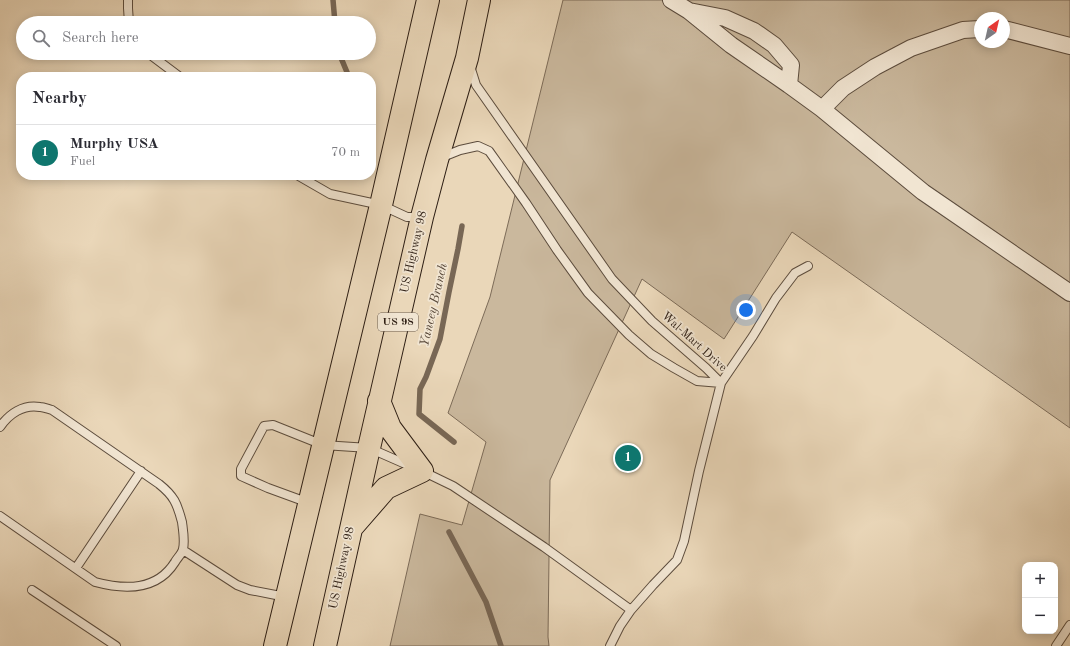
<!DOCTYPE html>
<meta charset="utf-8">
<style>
:root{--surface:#fff;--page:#f2f2f3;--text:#2b2b33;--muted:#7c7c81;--line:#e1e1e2;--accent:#0f766e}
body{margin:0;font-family:"Old Standard TT",serif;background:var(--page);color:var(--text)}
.controls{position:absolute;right:12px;bottom:12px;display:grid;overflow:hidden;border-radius:8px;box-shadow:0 2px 10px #0003}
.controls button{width:36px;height:36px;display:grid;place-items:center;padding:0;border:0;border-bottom:1px solid var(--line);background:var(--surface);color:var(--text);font:20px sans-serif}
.compass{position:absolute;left:974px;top:12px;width:36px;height:36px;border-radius:50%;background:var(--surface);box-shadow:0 2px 10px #0003;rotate:34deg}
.you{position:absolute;left:746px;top:310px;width:14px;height:14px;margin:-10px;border:3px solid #fff;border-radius:50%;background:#1a73e8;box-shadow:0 0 0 6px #1a73e833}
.badge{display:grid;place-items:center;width:26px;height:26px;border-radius:50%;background:var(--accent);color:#fff;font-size:13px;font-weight:700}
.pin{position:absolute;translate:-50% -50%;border:2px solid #fff;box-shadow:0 1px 4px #0006}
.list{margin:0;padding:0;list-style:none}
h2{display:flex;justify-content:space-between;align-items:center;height:52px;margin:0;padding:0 16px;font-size:17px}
h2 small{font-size:13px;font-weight:400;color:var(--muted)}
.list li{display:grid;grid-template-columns:26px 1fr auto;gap:12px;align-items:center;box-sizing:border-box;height:56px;padding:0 16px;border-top:1px solid var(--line)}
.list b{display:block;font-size:15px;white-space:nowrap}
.list p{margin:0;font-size:13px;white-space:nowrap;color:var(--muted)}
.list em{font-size:13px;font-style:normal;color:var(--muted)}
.icon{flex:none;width:22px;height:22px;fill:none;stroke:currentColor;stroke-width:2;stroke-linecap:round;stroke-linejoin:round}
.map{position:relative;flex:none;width:1070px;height:646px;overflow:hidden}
.search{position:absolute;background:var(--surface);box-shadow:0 2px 10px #0003;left:16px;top:16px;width:360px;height:44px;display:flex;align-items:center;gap:10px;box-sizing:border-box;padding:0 14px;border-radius:22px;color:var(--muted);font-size:15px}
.panel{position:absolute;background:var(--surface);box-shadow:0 2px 10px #0003;left:16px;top:72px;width:360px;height:108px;border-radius:16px}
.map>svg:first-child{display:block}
.green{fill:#cab89d;stroke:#7c6b58;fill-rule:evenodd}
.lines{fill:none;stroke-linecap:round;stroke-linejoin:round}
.stream{stroke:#786755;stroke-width:5.5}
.service-casing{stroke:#5c4c3d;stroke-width:10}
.minor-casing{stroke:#5c4c3d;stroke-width:18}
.primary-casing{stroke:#2d1e14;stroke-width:24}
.service{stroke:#f1e5d2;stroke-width:8}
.minor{stroke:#f1e5d2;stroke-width:16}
.primary{stroke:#ead7b9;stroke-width:22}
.labels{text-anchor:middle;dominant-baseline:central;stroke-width:3.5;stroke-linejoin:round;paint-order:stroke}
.shield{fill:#f1e5d2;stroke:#685a4d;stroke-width:1}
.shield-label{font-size:11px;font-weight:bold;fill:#2d1e14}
.street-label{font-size:12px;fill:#2d1e14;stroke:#f1e5d2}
.water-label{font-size:13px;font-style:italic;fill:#59493a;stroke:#f1e5d2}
</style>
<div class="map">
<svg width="1070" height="646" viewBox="0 0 1070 646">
<rect width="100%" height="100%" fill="#ead7b9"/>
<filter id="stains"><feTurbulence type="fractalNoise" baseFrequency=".005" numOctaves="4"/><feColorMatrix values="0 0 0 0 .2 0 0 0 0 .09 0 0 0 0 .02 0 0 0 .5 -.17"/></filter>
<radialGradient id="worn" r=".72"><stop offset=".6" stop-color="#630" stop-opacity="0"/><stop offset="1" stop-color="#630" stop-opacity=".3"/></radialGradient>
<path class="green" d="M563,0H1070V428L792,232L724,339L642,279L550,480L548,637L549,646H390L420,514L462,525L486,442L448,413L490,297ZM980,18H1004V42H980Z"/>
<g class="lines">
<path class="stream" d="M333,0L335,23
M339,53L349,77
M454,442L419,414L420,389L426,377L440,339L449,292L458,249L462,226
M449,532L486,602L501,646"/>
<g class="service-casing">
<path id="service" d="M128,0V8L129,23
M148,53L180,77
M470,66L476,85L612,279L652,321L706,368L721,383
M440,158L460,150L478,146L489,151L526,203L557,250L588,293L629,335L651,354L674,368L697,381L721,383
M297,175L330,194L381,205L407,217H421
M0,427C9,414 23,404 40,407C44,407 48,409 52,410L159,484C174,496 177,503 182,522C183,530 185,541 183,549C182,554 177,558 175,562C157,591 125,590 95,582L0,516
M422,471L453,486L544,547L631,610L620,626L610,646
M309,503L268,488L241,476V469L264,426L273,425L323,445L369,448L410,466
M183,550L237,585L250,590L286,597
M76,568L141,471
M32,590L116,646
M631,610L653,585L677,560L684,541L699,471L721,383L753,336L776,298L795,273L808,266
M1056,646L1070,625"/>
</g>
<g class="minor-casing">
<path id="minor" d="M671,0L689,11
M689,11L725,18L754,31L774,45L791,65L789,85L731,45Z
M1004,29L1070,46
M789,85L822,109L923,192L1070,293
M822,109L843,88L875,67L911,48L963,30L980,29"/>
</g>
<g class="primary-casing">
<path id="primary" d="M353,526L386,488L422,471L390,428L379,401
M275,646L381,205L428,0
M325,646L369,448L422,217L437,160L467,58L479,0"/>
</g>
<use href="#service" class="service"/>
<use href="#minor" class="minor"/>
<use href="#primary" class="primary"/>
</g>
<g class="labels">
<rect class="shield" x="378" y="313" width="40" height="18" rx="3"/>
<g class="shield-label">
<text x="398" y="322">US 98</text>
</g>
<g class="street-label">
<text transform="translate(414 252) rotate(-77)">US Highway 98</text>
<text transform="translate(694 342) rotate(42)">Wal-Mart Drive</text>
<text transform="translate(342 568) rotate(-78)">US Highway 98</text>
</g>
<g class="water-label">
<text transform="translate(434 305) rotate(-77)">Yancey Branch</text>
</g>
</g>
<rect width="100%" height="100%" filter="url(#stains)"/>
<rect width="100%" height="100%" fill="url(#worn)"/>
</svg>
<div class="controls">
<button>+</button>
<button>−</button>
</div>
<svg class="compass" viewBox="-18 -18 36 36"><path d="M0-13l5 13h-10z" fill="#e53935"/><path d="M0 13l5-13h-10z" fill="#7c7c81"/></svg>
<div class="you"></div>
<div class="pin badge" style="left:628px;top:458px">1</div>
<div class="search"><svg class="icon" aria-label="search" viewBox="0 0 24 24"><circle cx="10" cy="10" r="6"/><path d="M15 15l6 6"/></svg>Search here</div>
<section class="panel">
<h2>Nearby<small></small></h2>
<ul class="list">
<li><span class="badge">1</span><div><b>Murphy USA</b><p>Fuel</p></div><em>70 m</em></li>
</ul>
</section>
</div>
